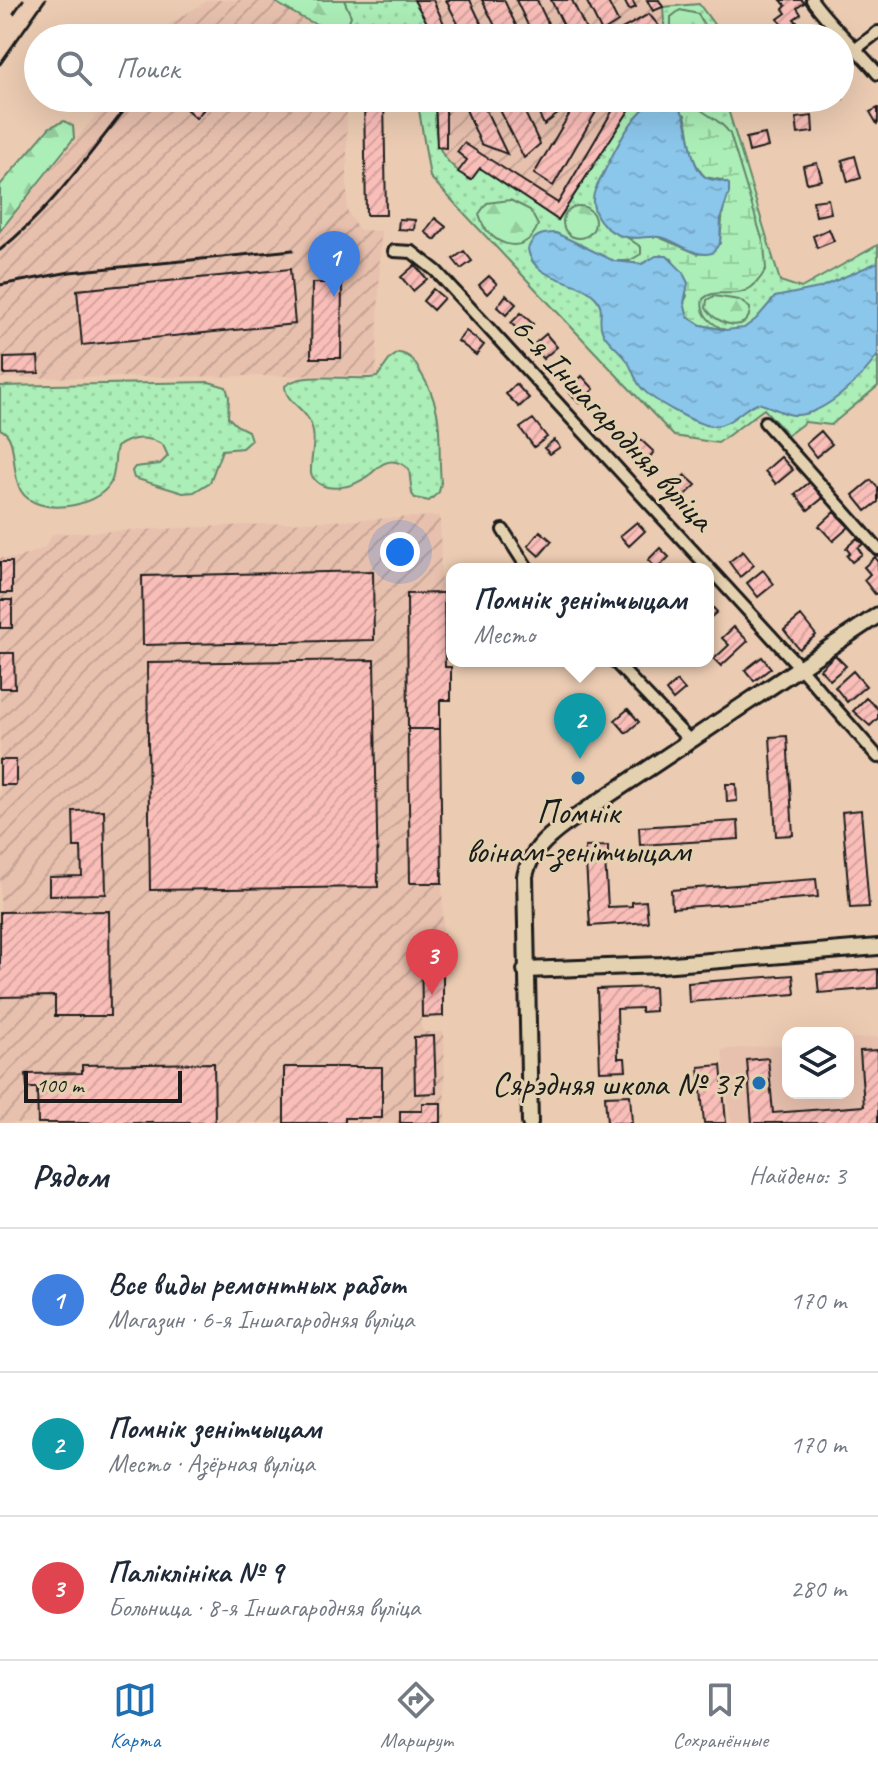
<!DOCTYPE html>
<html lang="ru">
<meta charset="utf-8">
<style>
:root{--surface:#fff;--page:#f6f6f7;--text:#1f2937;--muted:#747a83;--line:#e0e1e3;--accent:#1f6fb2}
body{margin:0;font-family:Caveat,sans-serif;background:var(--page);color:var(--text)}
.controls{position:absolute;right:24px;bottom:24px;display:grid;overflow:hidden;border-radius:16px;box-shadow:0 8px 32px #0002}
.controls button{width:72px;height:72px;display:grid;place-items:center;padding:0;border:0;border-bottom:2px solid var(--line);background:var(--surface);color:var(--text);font:40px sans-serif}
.scale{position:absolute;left:24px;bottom:20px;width:158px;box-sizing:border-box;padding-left:8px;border:4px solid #1c1c1c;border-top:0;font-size:22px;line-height:28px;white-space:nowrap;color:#1c1c1c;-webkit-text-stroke:6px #e4d1af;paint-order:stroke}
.you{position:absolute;left:400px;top:552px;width:28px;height:28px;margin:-20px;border:6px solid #fff;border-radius:50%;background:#1a73e8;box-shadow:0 0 0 12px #1a73e833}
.badge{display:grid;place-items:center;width:52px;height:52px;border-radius:50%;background:var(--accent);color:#fff;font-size:26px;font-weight:700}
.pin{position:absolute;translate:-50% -66px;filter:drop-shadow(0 2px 4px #0008)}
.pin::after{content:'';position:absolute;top:42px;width:28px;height:24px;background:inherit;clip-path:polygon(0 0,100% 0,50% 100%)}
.popup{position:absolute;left:446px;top:563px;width:268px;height:104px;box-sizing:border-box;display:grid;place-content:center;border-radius:16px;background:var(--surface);filter:drop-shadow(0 2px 6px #0005);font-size:26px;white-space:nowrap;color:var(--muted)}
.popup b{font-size:30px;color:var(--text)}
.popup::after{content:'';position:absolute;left:50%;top:100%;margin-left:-16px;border:16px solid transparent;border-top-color:var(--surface)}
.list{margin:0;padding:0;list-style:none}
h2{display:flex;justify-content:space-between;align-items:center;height:104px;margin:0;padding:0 32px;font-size:34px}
h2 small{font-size:26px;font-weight:400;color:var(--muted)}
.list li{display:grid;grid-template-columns:52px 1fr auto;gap:24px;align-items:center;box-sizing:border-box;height:144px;padding:0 32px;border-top:2px solid var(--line)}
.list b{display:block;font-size:30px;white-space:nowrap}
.list p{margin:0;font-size:26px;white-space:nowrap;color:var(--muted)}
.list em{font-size:26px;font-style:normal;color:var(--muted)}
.icon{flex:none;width:44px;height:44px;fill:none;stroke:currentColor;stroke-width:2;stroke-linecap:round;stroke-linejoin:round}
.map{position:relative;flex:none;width:878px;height:1123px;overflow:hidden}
.search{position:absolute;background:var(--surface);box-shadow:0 8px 32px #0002;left:24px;right:24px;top:24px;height:88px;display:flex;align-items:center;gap:20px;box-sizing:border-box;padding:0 28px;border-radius:44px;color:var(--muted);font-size:30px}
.sheet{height:536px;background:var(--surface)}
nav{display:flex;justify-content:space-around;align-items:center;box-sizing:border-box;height:112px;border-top:2px solid var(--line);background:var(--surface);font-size:22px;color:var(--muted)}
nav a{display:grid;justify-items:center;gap:4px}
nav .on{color:var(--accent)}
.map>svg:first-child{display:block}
.built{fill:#e8c0ae}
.industrial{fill:url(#industrial-furrows)}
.grass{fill:url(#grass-dots);stroke:#64856a;stroke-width:2}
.forest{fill:url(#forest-firs);stroke:#64856a;stroke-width:2}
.wetland{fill:url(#wetland-marsh);stroke:#64856a;stroke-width:2}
.water{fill:url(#water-ripples);stroke:#5f8298;stroke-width:2}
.building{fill:url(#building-hatch);stroke:#1c1c1c;stroke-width:2}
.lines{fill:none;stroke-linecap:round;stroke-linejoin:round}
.street-casing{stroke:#1c1c1c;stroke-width:16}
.secondary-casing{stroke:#1c1c1c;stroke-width:20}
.street{stroke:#e4d1af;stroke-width:10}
.secondary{stroke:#e4d1af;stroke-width:14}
.rail{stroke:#1c1c1c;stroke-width:3}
.poi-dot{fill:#1f6fb2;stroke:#e4d1af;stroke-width:3}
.labels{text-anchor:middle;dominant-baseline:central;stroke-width:6;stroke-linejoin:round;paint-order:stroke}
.street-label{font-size:34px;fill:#1c1c1c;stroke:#e4d1af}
.poi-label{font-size:34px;fill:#1c1c1c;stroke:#e4d1af}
</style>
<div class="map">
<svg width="878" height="1123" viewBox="0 0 878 1123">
<defs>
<pattern id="industrial-furrows" width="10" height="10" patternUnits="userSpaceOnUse" patternTransform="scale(2)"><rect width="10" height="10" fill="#e8c0ae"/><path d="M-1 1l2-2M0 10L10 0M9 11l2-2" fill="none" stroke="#c6a495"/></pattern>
<pattern id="grass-dots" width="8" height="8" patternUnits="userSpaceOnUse" patternTransform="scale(2)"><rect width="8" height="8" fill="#aceeb7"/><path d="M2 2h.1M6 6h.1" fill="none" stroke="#93cc9d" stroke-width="1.8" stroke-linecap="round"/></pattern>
<pattern id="forest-firs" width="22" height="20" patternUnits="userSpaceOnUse" patternTransform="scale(2)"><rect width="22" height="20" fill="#aceeb7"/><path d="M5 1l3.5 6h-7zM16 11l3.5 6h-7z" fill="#93cc9d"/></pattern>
<pattern id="wetland-marsh" width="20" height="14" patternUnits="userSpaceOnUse" patternTransform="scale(2)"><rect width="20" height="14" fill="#aceeb7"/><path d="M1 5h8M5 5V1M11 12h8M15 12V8" fill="none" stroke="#93cc9d"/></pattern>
<pattern id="water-ripples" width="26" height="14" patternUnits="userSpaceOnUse" patternTransform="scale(2)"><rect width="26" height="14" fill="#8bc6eb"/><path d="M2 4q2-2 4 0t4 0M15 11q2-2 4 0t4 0" fill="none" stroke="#77aac9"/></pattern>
<pattern id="building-hatch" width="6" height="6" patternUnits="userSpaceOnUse" patternTransform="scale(2)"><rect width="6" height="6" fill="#fabeb9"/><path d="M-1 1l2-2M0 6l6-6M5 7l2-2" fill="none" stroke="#d6a39e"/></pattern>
</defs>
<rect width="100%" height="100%" fill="#ebcbb2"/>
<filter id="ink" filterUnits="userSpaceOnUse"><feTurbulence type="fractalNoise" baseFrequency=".0125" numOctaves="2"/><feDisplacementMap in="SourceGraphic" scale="16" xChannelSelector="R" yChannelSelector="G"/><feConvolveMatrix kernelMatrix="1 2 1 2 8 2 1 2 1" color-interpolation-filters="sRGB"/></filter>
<g filter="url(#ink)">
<path class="built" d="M878,1037V1123H731L722,1050L788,1044V1093H848V1039Z"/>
<path class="industrial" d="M209,0H345L346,38H159L171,23Z
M414,0H659L663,7L665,38H433V33Z
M110,98H347V211L359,230L381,231L376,375L0,378V232Z
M435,98H637L558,220L480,169L471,180L458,172L437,147Z
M440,516L441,593L407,594L410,882L442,883L443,934L421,935V1028L425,1032H444L445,1123H0V558H18L44,548L53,534Z"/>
<path class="grass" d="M345,0H414L433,33V38H346Z
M699,4L724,38H665L663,7Z
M417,98H435C436,139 432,156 471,180L480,168L558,220L637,98H741L727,106L780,281L801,288L878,245V386L831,425L805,422L788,435L764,409L718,443L674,436L430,177Z
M398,353C411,354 415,363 421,373C446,414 437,438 441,483L439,492L429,501L415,498L412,494L409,469C403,464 394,459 385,463C379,465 374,472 369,475C353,488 322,496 311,474C310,456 318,439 310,422C304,408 285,401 285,386C303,370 353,382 377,377L390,359Z
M209,382L226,387L229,397L228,417L236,425L248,431L251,440L242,448L222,450L210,482L194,492L183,493L134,478L132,471L135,467L160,464L168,456L163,445C148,435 131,437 117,447C113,459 117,472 110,484C95,508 37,517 21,491C10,473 19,436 0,429V386Z"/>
<path class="forest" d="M272,0H344L351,16L349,21C325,38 293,12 272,0Z
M680,10L698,14L711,38H671V17Z
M64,121L73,126L74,138L0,231V185L50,127Z
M510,200L530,210L538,225C525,260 486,244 479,214L487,203Z
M563 222a16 16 0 1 1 32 0a16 16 0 1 1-32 0Z
M714,296L739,300L750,308C750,335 716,325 706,308L707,300Z"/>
<path class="wetland" d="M654,98H688C700,114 719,117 730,134L764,245L766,269C744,310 720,283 703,299C699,315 712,324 725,330L701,325L688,317L684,302L687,296L672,259L661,255L642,264L614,261H629L641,254V247L628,238L656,236L698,254L720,243L723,208L722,180L705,177C687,158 692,138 685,115L663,100L644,107Z"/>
<path class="water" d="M657,100C698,97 682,150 701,173C709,183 719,178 729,184V193L721,217L720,243L712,253C695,258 680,243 664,238C651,234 639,240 626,237C605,233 587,211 595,190C609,164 629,112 657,100Z
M556,233L614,261L642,264L656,256H667L682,271L688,283L684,303L688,317L701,325L725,330L744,328L756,319L775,297L819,288L878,262V355C861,379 823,417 793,415C780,413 769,405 757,403C741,409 732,425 714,426C700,427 649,399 640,386C634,378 632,367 626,359C619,349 607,342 602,331C597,318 606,308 595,297C576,277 533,282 528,249C533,235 542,233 556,233Z"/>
<path class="building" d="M414,0H433L446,28V38H433V33Z
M446,0H470L488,38H465Z
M482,0H504L522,38H501Z
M516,0H537L555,38H534Z
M551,0H572L590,38H570Z
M586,0H607L618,22L602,32Z
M624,0H632L636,7L629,10Z
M647,0H659L663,7L653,11Z
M781,0H802L804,3L797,8L801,14L794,19L797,22L786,29L778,19L786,13L783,9L786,6Z
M649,14L659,26L643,38H615L620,30Z
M840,86L843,99L828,102V98H840Z
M174,98H214L196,118Z
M364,98H384L386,215H366Z
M435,98H446V148L437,147Z
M461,98H480L507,154L481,144Z
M494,98H518L540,144L524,158Z
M531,98H551L559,113L544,125Z
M579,98H604L553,186L534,174Z
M620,98H637L558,220L480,168L471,180L458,172L467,160L457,152L464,143L558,203Z
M878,108V123L877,124L870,112Z
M812,116L813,132L798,134L796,118Z
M765,134L768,147L749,152L746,138Z
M855,156L861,178L848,182L842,160Z
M817,163L822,180L807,183L803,166Z
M828,199L831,213L816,216L813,201Z
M435,218L446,227L435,240L425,232Z
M399,219L415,220L414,230L398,229Z
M829,229L834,241L817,248L813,236Z
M464,251L472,261L461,269L453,259Z
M415,265L427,279L413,291L401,277Z
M290,269L295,324L82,345L77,290Z
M489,276L497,284L487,294L479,285Z
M312,283H342L341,358H311Z
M433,289L444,298L433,310L423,301Z
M506,295L516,304L506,315L497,307Z
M521,313L533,324L522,334L511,323Z
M466,331L484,345L476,355L458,341Z
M546,334L557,347L543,359L532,346Z
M38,357L39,373L4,374V358Z
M582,376L594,389L579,403L567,390Z
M516,384L529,398L519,407L506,394Z
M533,419L547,437L534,447L520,428Z
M821,431L832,444L816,457L806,444Z
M639,438L654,452L641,467L625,453Z
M554,440L560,447L550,454L544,448Z
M781,457L793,470L776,484L765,471Z
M685,475L696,485L677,503L667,493Z
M871,480L878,488V502L866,511L853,495Z
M810,482L823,498L808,510L795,494Z
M834,512L849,527L833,541L819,526Z
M637,522L645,531L629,546L620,536Z
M540,531L552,541L539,556L528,546Z
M857,538L863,544L858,548L862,554L852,562L847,556L850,553L846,548Z
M660,548L669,557L657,569L648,560Z
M743,551L754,565L740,577L729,562Z
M875,557L878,561V593L875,594L864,580L870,574L864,567Z
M0,562H12V593H0Z
M763,570L774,584L758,597L747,583Z
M373,571L374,640L143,645L142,576Z
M441,593H444L445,667H451V700H440V729H408L407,594Z
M0,600H12V628H0Z
M708,602L717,612L710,618L708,616Z
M801,616L816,635L799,649L784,630Z
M734,627L748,641L721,666L714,659L729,645L722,638Z
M0,653H14L15,688H0Z
M835,655L846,666L830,680L820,669Z
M762,657L771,668L754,681L745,670Z
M374,660L378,887L150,890L147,663Z
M853,671L866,686L847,702L835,687Z
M677,681L685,690L673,700L666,691Z
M866,698L878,709V718L870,726L853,711Z
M628,709L639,722L626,733L615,720Z
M408,729H440L442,883H410Z
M787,736L793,835L776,836L770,737Z
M0,760H16V785H0Z
M726,784H736L737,801L727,802Z
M104,810L106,894L49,895V877L82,876L81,847H74L73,811Z
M861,810L869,907L850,908L842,812Z
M738,821L739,839L640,845L639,827Z
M608,846V859H605L608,907L632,906V902L646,901L648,922L590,926L585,847Z
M816,879L818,897L672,908L671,890Z
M109,911L110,1016H55V996L0,997V912Z
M421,934H443V1016L422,1017Z
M878,969V988L819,993L817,974Z
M793,975L795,994L689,1002L688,983Z
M654,987L655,1011L641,1012V1008L617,1009L618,1058H625L626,1070L600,1071L597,989Z
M434,1036L436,1093L415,1094L414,1037Z
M878,1050V1123H752L747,1060L768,1058L773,1113L864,1106L860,1051Z
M214,1063L215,1123H38L37,1088H27L26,1074L82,1073V1065Z
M721,1065L726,1123H704L699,1067Z
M284,1067H382V1118H345V1123H284Z
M630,1095L632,1123H607L605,1096Z
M422,1103H441V1123H400V1111H422Z"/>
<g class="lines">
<g class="street-casing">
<path id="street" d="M812,0C831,27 857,48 878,74
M857,48L878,32
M394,251L412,252L436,271L794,661L878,757
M765,422L878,549
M503,530L528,569
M614,661L690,741"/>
</g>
<g class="secondary-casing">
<path id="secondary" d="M525,970L661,965L878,947
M530,1123L525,876C530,853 545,839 564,825L878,615"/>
</g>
<use href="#street" class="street"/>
<use href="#secondary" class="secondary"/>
<path class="rail" d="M14,13L23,0
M0,64L45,0
M0,250C53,208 92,150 134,98
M0,285L70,272L293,250"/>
</g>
</g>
<g class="poi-dot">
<circle cx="578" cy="778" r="8"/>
<circle cx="759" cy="1083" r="8"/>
</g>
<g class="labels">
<g class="street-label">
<text transform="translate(613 423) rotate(47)">6-я Іншагародняя вуліца</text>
</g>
<g class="poi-label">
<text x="578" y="811">Помнік<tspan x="578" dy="39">воінам-зенітчыцам</tspan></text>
<text x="743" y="1083" text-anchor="end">Сярэдняя школа № 37</text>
</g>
</g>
</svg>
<div class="controls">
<button><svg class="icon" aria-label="layers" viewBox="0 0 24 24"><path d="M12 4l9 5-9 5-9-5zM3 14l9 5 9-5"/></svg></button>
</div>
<div class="scale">100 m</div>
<div class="you"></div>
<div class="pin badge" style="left:334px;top:297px;background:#3f7fe0">1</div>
<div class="pin badge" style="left:580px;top:759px;background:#0f9aa8">2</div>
<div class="popup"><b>Помнік зенітчыцам</b>Место</div>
<div class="pin badge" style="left:432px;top:995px;background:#e0444e">3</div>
<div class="search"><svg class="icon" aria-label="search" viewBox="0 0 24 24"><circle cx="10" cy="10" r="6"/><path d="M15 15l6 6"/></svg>Поиск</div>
</div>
<section class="sheet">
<h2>Рядом<small>Найдено: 3</small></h2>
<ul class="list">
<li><span class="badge" style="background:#3f7fe0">1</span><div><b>Все виды ремонтных работ</b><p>Магазин · 6-я Іншагародняя вуліца</p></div><em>170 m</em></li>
<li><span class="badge" style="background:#0f9aa8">2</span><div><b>Помнік зенітчыцам</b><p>Место · Азёрная вуліца</p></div><em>170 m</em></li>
<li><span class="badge" style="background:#e0444e">3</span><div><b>Паліклініка № 9</b><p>Больница · 8-я Іншагародняя вуліца</p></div><em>280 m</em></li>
</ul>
</section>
<nav>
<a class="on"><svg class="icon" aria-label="map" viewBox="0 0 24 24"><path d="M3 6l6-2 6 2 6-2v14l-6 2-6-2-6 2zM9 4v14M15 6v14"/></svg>Карта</a>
<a><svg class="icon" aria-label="directions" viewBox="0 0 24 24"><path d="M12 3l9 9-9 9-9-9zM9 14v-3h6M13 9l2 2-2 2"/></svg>Маршрут</a>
<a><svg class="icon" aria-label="saved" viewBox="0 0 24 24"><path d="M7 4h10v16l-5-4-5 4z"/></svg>Сохранённые</a>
</nav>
